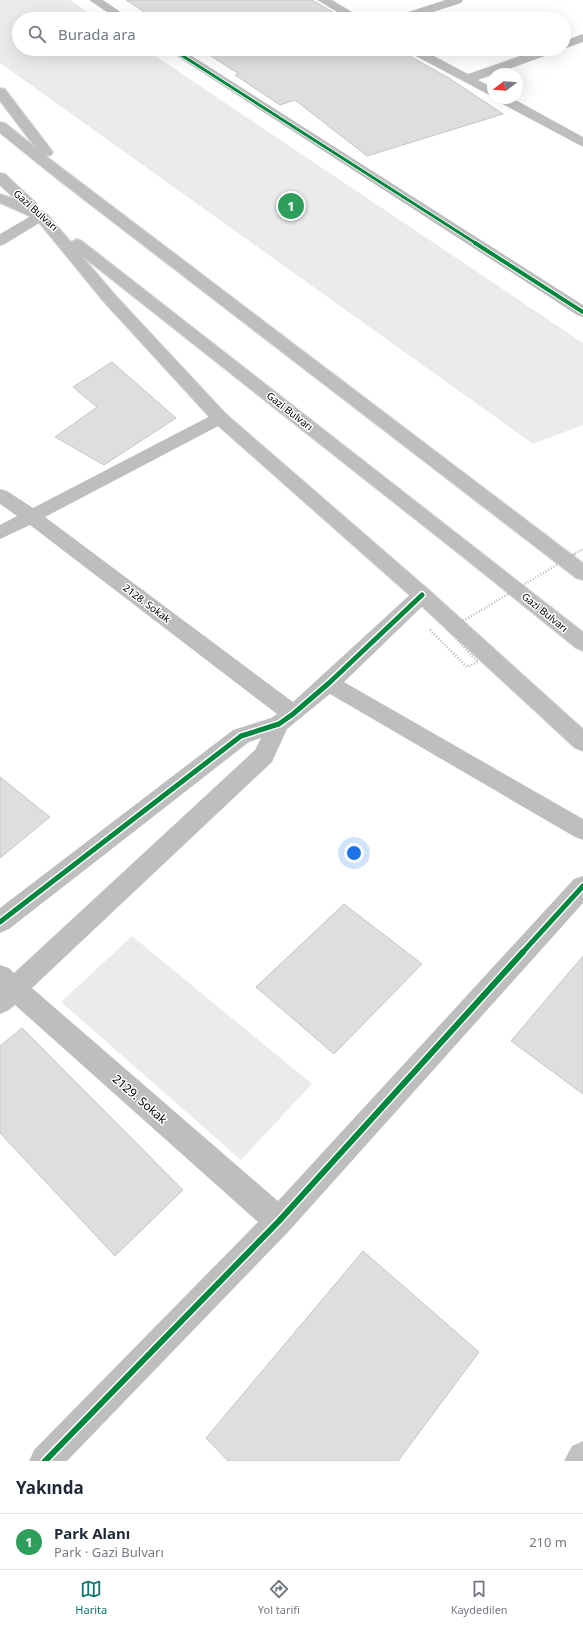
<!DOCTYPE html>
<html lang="tr">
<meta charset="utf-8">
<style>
:root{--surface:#fff;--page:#f6f6f7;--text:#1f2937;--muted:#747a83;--line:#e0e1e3;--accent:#0f766e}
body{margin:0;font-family:"Noto Sans",sans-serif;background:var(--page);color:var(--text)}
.compass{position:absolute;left:487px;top:68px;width:36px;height:36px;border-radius:50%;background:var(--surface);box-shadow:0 4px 16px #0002;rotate:253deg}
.you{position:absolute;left:354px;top:853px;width:14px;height:14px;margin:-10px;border:3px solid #fff;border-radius:50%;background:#1a73e8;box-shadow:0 0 0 6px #1a73e833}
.badge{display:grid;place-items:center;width:26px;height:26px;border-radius:50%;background:var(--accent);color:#fff;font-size:13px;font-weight:700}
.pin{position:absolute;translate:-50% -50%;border:2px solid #fff;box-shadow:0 1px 4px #0006}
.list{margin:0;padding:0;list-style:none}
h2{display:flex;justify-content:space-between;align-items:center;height:52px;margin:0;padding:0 16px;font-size:17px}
h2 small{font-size:13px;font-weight:400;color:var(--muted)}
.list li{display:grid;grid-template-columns:26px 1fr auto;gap:12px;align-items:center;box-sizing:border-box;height:56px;padding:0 16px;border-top:1px solid var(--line)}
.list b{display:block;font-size:15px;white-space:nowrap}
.list p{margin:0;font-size:13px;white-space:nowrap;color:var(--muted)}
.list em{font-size:13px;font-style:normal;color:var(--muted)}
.icon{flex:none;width:22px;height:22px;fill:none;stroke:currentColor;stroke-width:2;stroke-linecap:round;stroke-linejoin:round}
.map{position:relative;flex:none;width:583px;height:1461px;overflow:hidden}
.search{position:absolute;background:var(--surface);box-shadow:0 4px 16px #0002;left:12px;right:12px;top:12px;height:44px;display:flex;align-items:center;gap:10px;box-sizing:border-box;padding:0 14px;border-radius:22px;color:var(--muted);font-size:15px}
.sheet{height:108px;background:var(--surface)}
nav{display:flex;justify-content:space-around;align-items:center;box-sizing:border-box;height:56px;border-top:1px solid var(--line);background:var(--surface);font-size:11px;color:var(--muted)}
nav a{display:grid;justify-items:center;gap:2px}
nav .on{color:var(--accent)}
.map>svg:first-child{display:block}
.green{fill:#ebebeb}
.building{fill:#dedede;stroke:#c6c6c6}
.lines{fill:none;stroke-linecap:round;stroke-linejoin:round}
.highway-casing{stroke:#dbdbdb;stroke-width:2}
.street{fill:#bebebe;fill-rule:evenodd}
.secondary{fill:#c2c2c2;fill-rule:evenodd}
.highway{fill:#bebebe;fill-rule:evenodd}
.path-bridge-far1{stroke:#b9b9b9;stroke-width:2;stroke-dasharray:1 1.5;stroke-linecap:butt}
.path-bridge{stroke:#b9b9b9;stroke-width:2.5;stroke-dasharray:1 2;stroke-linecap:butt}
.cycleway-far3-casing{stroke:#fff;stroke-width:4.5}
.cycleway-far2-casing{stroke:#fff;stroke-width:6}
.cycleway-far1-casing{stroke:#fff;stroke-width:8}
.cycleway-casing{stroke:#fff;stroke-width:9}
.cycleway-far3{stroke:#00873e;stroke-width:3}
.cycleway-far2{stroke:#00873e;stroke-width:4}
.cycleway-far1{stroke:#00873e;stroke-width:5}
.cycleway{stroke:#00873e;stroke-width:6}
.labels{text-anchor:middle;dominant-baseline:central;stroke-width:3;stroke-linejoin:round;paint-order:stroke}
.street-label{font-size:10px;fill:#000;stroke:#fff}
.near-street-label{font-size:12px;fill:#000;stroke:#fff}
</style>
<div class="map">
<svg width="583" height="1461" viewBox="0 0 583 1461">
<rect width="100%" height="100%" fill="#fff"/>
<path class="green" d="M0,0H70L98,19H19V49H145L583,343V425L533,444L0,63Z
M132,936L312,1084L241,1160L61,1002Z"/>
<path class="building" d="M126,0H312L345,19H155Z
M200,49H397L449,78L503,114L367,156L295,100L280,105L235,75L239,74Z
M112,362L176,418L104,465L55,437L97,407L73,387Z
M0,777L50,817L0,858Z
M344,904L422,964L334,1054L256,987Z
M583,956V1094L511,1041Z
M22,1028L183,1190L115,1256L0,1133V1046Z
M363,1251L479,1352L398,1461H228L206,1438Z"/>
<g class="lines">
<g class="highway-casing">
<path id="highway" d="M0,88L5,89L53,152L51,155L46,156L583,563V580L576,578L61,182L0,133V122L5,123L35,147L0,101Z
M0,173L5,174L35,202L37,205L35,208L46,213L71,242L77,239L82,241L583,632V651L576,648L468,561L82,256L116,296L226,414L429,590L583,729V751L575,748L415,600L214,422L104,302L36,219L0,203V194L15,199L0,185Z"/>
</g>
<path class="street" d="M89,0H103L131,19H117Z
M317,0H332L364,19H349Z
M445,0H463L461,3L412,19H394L396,16Z
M583,34V42L564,49V41Z
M166,49H181L583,305V317L577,315Z
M406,49H421L468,74L540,49H558L556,52L478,80L493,88V97L408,52Z
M495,98H512L583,137V147L497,101Z
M41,212L46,213L48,216L46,219L5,244L0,246V234L36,213Z
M220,413L226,414L229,418L226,422L45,517L293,702L415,590L422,588L429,590L432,595L429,600L344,682L583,819V840L575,837L330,694L287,729L272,762L32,988L278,1201L574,879L583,876V903L289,1231L67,1461H29L34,1450L258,1222L15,1005L9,1010L0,1014V965L9,968L14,973L255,750L261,738L249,742L9,929L0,933V908L233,730L271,718L277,714L30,525L0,539V525L17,516L0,504V489L7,491L33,508L214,414Z"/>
<path class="secondary" d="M583,1441V1461H564L572,1446Z"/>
<use href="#highway" class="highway"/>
<path class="path-bridge-far1" d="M573,555L583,549"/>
<path class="path-bridge" d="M430,630L467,667L478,662L448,630L575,554"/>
<g class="cycleway-far3-casing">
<path id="cycleway-far3" d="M172,49L477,244"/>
</g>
<g class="cycleway-far2-casing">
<path id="cycleway-far2" d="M475,243L583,312"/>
</g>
<g class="cycleway-far1-casing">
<path id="cycleway-far1" d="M0,922L241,736L279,724L293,714L329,683L422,595
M522,953L583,886"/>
</g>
<g class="cycleway-casing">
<path id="cycleway" d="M45,1461L279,1221L523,952"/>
</g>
<use href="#cycleway-far3" class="cycleway-far3"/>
<use href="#cycleway-far2" class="cycleway-far2"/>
<use href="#cycleway-far1" class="cycleway-far1"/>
<use href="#cycleway" class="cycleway"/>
</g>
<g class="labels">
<g class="street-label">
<text transform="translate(36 210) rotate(42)">Gazi Bulvarı</text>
<text transform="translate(290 411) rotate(38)">Gazi Bulvarı</text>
<text transform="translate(147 603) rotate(37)">2128. Sokak</text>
<text transform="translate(545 612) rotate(39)">Gazi Bulvarı</text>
</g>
<g class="near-street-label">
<text transform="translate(140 1099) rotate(41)">2129. Sokak</text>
</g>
</g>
</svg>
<svg class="compass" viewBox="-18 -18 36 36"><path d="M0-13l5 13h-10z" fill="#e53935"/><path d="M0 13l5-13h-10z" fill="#747a83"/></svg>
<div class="you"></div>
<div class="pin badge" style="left:291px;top:206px;background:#2e9e5b">1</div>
<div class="search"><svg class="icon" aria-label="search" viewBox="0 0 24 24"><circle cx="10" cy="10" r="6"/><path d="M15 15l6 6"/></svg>Burada ara</div>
</div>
<section class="sheet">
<h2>Yakında<small></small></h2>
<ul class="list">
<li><span class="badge" style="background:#2e9e5b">1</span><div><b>Park Alanı</b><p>Park · Gazi Bulvarı</p></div><em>210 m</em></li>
</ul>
</section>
<nav>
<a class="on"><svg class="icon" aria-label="map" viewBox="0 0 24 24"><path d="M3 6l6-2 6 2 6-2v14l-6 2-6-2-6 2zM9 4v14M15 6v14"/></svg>Harita</a>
<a><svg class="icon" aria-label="directions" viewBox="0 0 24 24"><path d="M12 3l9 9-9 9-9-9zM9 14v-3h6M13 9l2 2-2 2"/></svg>Yol tarifi</a>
<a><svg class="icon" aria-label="saved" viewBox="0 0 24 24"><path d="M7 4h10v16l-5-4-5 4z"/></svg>Kaydedilen</a>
</nav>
